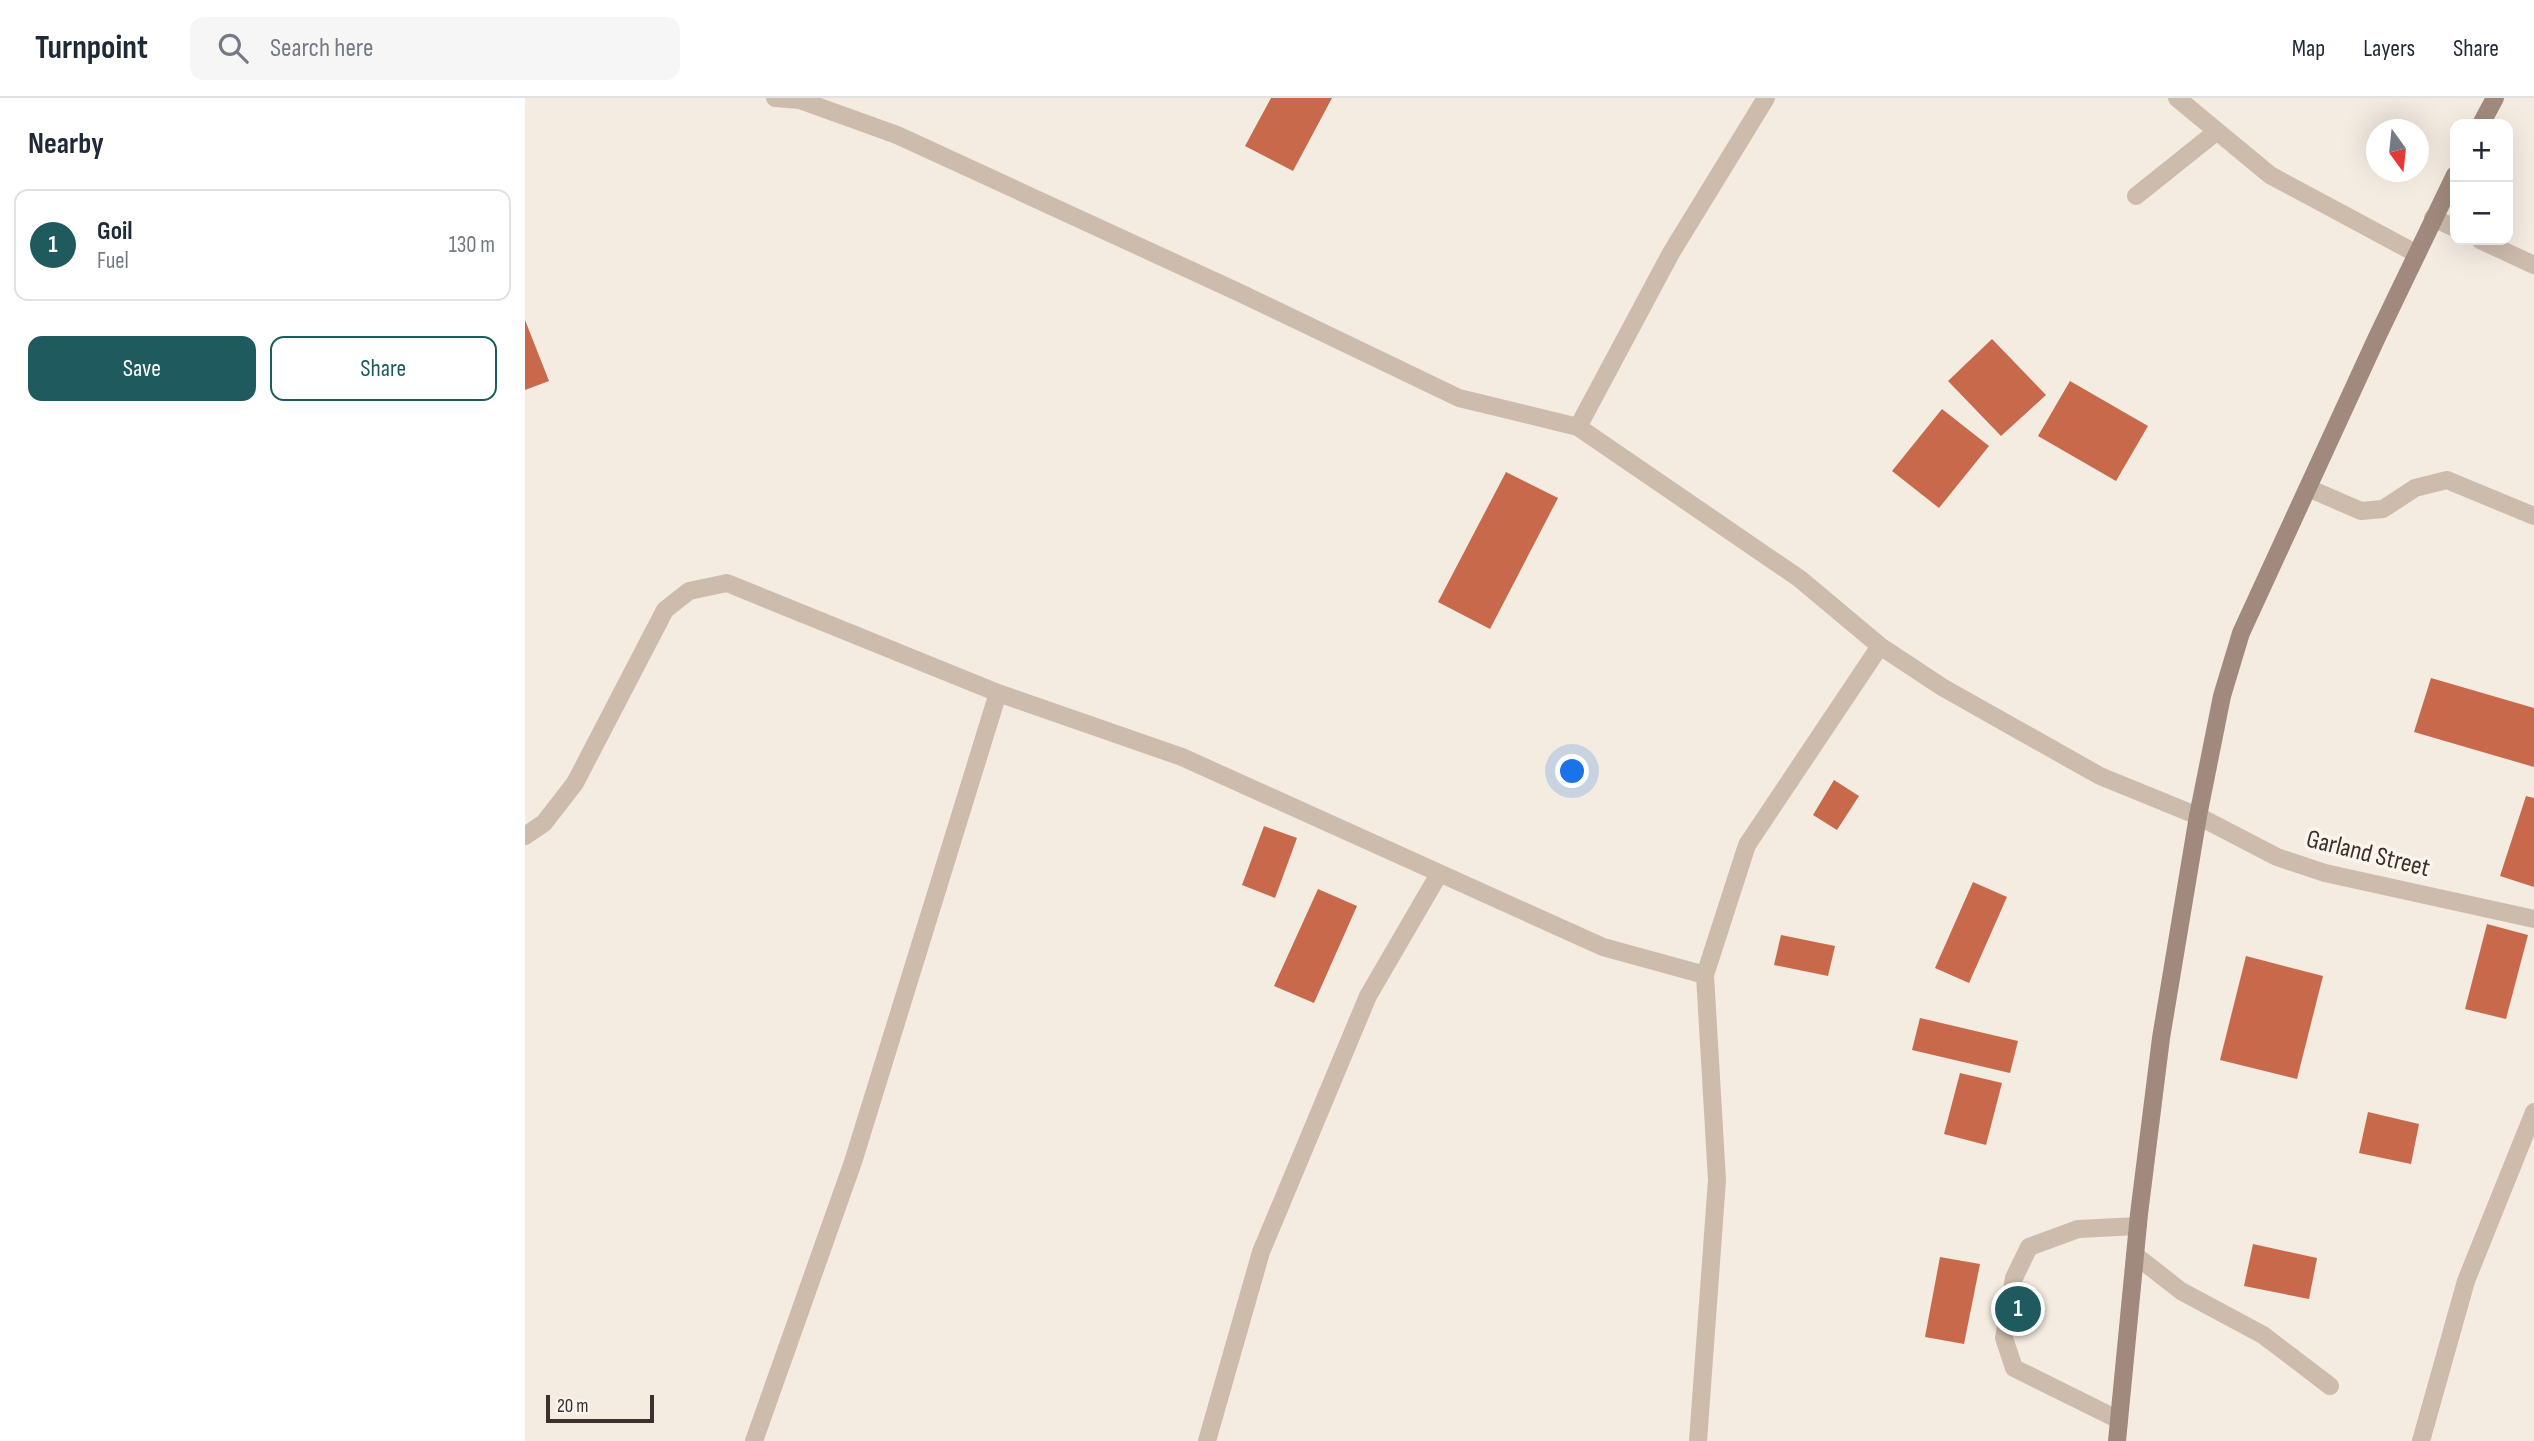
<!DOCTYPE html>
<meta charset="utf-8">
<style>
:root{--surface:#fff;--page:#f6f6f7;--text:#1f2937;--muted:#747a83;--line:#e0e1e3;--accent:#1f5a5e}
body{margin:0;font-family:"Sofia Sans Condensed",sans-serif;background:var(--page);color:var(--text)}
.controls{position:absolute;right:21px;top:21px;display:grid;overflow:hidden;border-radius:14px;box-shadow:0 7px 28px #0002}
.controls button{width:63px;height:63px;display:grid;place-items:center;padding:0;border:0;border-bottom:2px solid var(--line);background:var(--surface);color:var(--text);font:35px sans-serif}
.compass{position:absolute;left:1841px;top:21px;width:63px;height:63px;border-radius:50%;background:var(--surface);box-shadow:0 7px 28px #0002;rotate:165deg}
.scale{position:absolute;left:21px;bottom:18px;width:108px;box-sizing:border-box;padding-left:7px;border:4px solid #3b302b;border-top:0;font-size:19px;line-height:24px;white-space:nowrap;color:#3b302b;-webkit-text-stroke:5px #fbf5ee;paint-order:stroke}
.you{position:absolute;left:1048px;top:674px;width:24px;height:24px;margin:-18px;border:5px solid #fff;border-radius:50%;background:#1a73e8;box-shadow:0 0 0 10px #1a73e833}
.badge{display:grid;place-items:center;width:46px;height:46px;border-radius:50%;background:var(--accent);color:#fff;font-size:23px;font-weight:700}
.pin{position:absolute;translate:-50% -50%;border:4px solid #fff;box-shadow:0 2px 7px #0006}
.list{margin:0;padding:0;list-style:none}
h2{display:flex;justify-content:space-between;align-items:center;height:91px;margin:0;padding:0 28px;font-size:30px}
h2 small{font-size:23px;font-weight:400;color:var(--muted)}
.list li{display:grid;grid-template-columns:46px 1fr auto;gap:21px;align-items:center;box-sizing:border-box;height:112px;margin:0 14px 14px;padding:0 14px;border:2px solid var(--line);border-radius:14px}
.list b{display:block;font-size:26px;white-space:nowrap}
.list p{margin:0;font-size:23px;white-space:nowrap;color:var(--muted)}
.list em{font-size:23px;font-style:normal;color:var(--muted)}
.actions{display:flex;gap:14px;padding:21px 28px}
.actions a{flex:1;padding:16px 0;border:2px solid var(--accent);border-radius:14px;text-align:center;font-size:24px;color:var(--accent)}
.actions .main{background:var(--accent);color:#fff}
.icon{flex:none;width:38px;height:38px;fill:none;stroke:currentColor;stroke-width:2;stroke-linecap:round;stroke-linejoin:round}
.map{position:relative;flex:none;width:2009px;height:1343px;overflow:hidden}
header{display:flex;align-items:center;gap:42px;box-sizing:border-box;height:98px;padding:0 35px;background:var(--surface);border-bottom:2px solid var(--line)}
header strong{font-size:33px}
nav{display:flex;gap:38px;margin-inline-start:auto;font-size:24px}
.search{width:490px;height:63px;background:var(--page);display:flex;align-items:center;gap:18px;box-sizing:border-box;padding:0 24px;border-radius:14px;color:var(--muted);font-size:26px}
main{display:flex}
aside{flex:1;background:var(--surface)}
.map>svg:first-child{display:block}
.building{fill:#c8694b}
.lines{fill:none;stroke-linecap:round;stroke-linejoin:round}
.lane{stroke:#cdbbac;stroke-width:18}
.street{stroke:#cdbbac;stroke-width:18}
.secondary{stroke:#a18a7d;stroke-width:18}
.labels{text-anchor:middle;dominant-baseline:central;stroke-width:7;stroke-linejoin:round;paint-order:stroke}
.street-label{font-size:26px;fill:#3b302b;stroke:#fbf5ee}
</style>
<header>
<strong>Turnpoint</strong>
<div class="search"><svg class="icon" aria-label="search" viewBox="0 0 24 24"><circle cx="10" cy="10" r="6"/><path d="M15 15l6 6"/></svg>Search here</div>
<nav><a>Map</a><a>Layers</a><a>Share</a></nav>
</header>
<main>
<aside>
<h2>Nearby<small></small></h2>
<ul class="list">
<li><span class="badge">1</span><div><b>Goil</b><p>Fuel</p></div><em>130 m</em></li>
</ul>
<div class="actions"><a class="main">Save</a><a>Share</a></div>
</aside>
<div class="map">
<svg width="2009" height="1343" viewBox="0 0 2009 1343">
<rect width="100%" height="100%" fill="#f4ebe1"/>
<path class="building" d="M746,0H807L768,73L720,48Z
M0,222L24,283L0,292Z
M1467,241L1521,297L1476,338L1423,283Z
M1545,283L1623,328L1591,383L1513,338Z
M1417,311L1464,348L1414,410L1367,373Z
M981,374L1033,400L965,531L913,504Z
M1906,580L2009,610V669L1889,634Z
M1309,682L1334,698L1312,732L1288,717Z
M2001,698L2009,700V789L1975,778Z
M739,728L772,740L750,800L717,787Z
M1448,784L1482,799L1444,885L1410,870Z
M793,791L832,808L789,905L749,888Z
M1962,826L2003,837L1981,921L1940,911Z
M1256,837L1310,848L1303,878L1249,867Z
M1721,858L1798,878L1772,981L1695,962Z
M1395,920L1493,943L1485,975L1387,952Z
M1435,975L1477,985L1461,1047L1419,1036Z
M1843,1014L1894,1026L1886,1066L1834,1055Z
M1728,1146L1792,1160L1784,1201L1719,1188Z
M1415,1159L1455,1166L1439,1246L1400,1239Z"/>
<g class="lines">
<path class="lane" d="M1652,0L1745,77L1892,156
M1611,98L1691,34
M1783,390L1836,413L1858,411L1890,390L1922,382L2009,418
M1610,1157L1656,1193L1738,1237L1805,1288
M1594,1322L1489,1270L1479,1240L1489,1180L1504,1149L1553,1131L1613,1128"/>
<path class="street" d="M250,0L275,2L372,37L713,194L934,300L1053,329L1275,481L1355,548L1417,589L1575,678L1673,718L1752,759L1800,775L2009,821
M1908,120L1930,130
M1955,142L2009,167
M1053,329L1146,155L1241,0
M0,738L19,725L50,685L140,512L164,493L202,485L473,595L657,659L1078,849L1180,877
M229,1343L328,1064L473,595
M682,1343L736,1154L843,898L914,776
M1173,1343L1192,1082L1180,877L1222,747L1355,548
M1896,1343L1941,1183L2009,1014"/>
<path class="secondary" d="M1956,26L1970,0
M1592,1343L1614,1116L1636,940L1673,718L1697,598L1716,535L1853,237L1930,77"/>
</g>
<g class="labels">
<g class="street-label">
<text transform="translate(1843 756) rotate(14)">Garland Street</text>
</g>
</g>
</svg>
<div class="controls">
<button>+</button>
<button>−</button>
</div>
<svg class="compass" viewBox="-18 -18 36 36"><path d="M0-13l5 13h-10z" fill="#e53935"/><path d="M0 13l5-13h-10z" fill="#747a83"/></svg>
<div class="scale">20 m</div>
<div class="you"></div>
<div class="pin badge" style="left:1493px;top:1211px">1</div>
</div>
</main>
